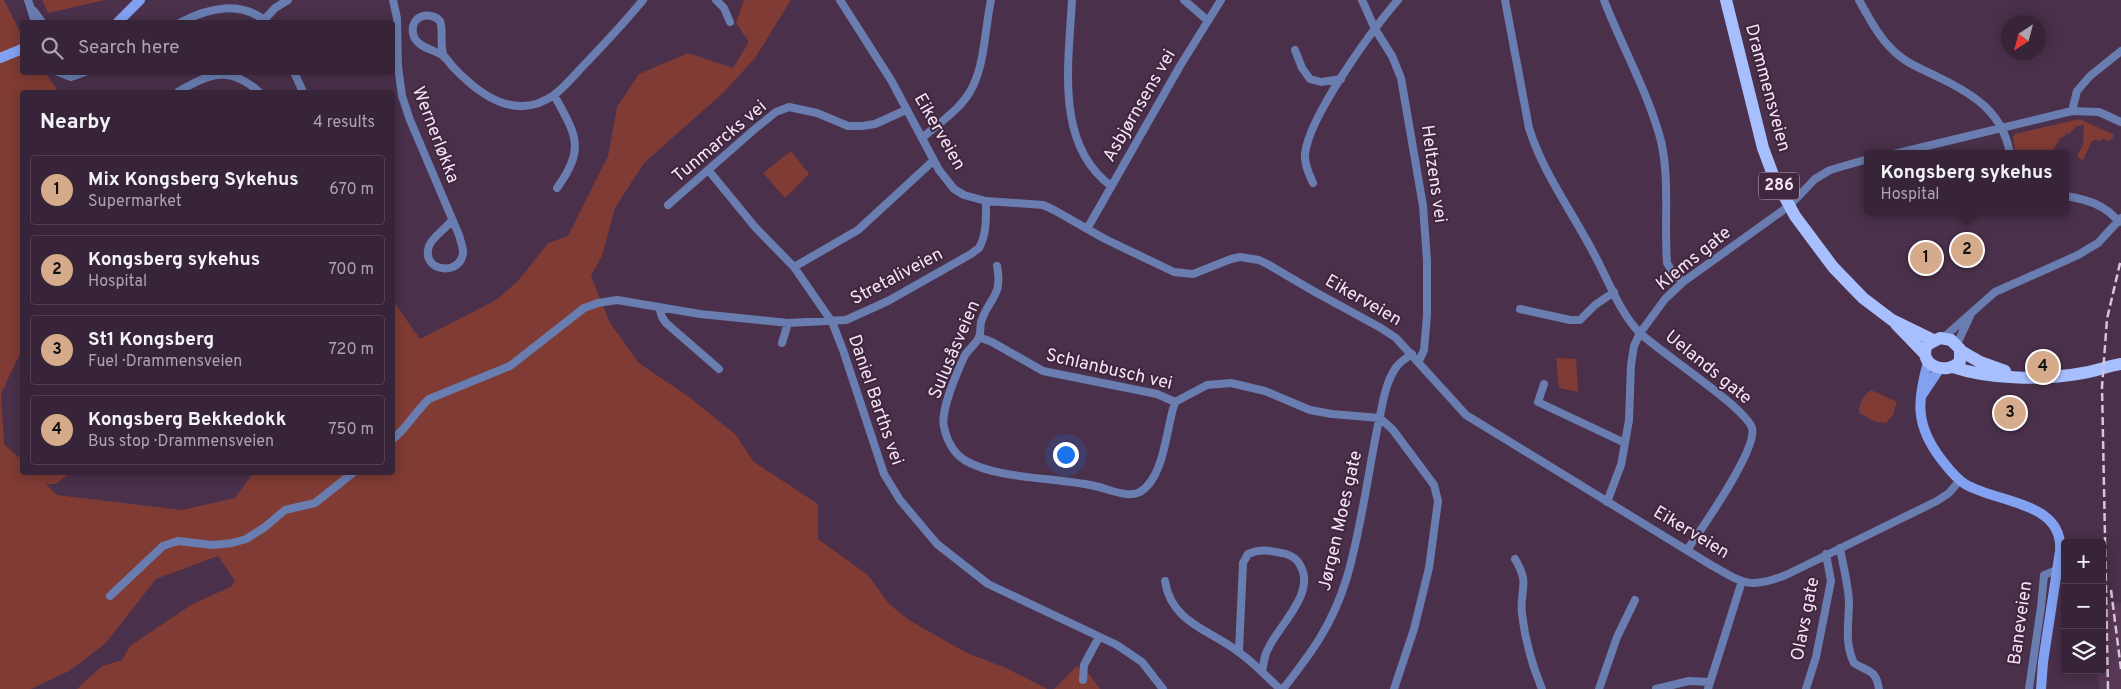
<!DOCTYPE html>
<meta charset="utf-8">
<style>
:root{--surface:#382438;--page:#3f2c40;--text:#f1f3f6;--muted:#aba4ae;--line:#524153;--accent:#d6ab8b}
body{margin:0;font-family:Overpass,sans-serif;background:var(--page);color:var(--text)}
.controls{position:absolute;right:15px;bottom:15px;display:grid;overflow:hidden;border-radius:5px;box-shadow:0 2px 12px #0003}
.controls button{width:45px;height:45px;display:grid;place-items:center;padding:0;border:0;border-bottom:1px solid var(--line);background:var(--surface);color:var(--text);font:25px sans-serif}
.compass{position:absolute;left:2001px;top:15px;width:45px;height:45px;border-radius:50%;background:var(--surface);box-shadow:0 2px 12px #0003;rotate:216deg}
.you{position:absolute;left:1065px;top:454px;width:18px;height:18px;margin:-12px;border:4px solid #fff;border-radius:50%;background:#1a73e8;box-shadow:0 0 0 8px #1a73e833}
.badge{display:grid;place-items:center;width:32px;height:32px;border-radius:50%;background:var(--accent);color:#111;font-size:16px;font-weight:700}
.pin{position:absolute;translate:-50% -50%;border:2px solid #fff;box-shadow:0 1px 5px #0006}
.popup{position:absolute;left:1864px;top:150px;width:205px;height:65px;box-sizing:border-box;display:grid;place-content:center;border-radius:5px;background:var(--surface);filter:drop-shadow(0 1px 4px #0005);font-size:16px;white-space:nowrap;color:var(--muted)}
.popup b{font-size:19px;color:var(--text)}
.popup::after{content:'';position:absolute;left:50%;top:100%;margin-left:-10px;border:10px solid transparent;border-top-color:var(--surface)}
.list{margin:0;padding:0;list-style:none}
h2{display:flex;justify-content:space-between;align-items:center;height:65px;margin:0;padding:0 20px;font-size:21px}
h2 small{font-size:16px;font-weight:400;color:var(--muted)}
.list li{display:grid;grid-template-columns:32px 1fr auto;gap:15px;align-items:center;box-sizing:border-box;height:70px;margin:0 10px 10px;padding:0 10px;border:1px solid var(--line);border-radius:5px}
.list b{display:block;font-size:19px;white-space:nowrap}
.list p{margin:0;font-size:16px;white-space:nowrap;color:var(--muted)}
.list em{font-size:16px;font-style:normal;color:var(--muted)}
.icon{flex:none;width:28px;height:28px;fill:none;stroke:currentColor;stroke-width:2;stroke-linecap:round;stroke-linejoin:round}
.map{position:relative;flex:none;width:2121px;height:689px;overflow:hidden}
.search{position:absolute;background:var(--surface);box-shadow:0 2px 12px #0003;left:20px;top:20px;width:375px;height:55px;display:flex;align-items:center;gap:12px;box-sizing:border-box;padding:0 18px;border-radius:5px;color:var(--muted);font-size:19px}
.panel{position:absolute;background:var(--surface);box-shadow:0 2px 12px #0003;left:20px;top:90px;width:375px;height:385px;border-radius:5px}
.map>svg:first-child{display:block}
.built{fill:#573856}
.green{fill:#7f3b34}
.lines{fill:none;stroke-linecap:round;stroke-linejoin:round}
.minor{stroke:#697db0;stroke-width:8}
.secondary{stroke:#82a1f1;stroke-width:10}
.primary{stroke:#a7bffe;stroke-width:12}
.rail{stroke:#d8c6d7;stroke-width:2.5;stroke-dasharray:8 4;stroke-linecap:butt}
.labels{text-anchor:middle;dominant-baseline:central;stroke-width:4;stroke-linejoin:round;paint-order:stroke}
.shield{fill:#40263f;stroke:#bfabbe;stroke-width:1}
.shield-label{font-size:16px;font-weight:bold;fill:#f5e4f4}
.street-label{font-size:18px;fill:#f5e4f4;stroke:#40263f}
</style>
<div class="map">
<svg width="2121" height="689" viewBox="0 0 2121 689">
<rect width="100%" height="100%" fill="#4a304a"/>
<path class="built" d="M2121,603V689H2099L2097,670H2102V604Z"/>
<path class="green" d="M0,0H4L22,36V72L45,73L59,92H22V349L1,394L4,444L19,458L22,446V472L71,473L55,484H46L57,495L182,510L235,498L253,473L392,472L393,301L420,339L496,300L518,281L548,243L568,236L608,156L617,107L639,74L688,53L733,68L749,42L736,23L744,0H791L755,58L724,92L644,163L615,208L602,256L591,276L610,323L639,363L689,397L735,434L754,462L818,504V539L868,575L889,604L909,620L965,652L1006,668L1047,689H77L102,666L122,660L130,646L191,605L232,586L235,581L218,556L156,579L105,644L69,671L31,689H0Z
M42,0H105L48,13Z
M2080,119L2114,135L2112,139L2107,141L2102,138L2100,141L2095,140L2092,141L2083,160L2077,157L2084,142L2083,141L2084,125L2077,126L2069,134L2066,133L2064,137L2060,138L2051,154H2015L2013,137L2015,134Z
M791,151L809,174L785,198L763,173Z
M1556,358L1576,359L1578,392L1559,388Z
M1871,390L1897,402L1893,415L1886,423L1876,422L1859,413C1858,406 1864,394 1871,390Z
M1077,666L1088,673L1100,689H1054Z"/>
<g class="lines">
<path class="minor" d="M28,0L35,22
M393,0L397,18L398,66L402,96L410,120L459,235C460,239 462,245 463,250C464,277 420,273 429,246C433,236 446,229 452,220
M716,0L724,8L730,22
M840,0L891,80L939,170L954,189L964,195L986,201L1043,205L1054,210L1105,239L1174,272L1193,274L1231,259L1240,257L1259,260L1269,265L1315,292L1381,328L1396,338L1466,415L1711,565C1744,584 1750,589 1786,575L1937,501L1949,493L1960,480
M1072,0C1069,61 1054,144 1111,186
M1184,0L1207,20
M1362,0L1375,29L1392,56L1401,78L1423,206L1427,260V315L1424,350L1419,361
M1505,0L1529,128C1543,173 1571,210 1593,252C1607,277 1620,314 1640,333C1661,353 1745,407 1752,428C1758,449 1700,531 1687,550
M1604,0C1622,47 1648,92 1661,141C1670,181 1664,222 1667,263L1671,270L1683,282
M1859,0C1871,22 1882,43 1902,58C1914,67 1927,71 1940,78C1975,95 2003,113 2010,154
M34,11L42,22
M264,20L275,8L288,0
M181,22C209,8 240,0 267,22
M1295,50L1302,68L1310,79L1321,82L1341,79
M444,57C439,45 444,33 440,21C430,10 410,16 413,33C415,48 435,49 445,57C448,61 451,65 455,69C482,97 517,121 554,95C566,86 576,73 587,62C606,42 625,22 643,0
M58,72L71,77L85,72
M294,72L303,92
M178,92C209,73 230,65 259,92
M554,95C576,135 586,148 557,188
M2072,111L2099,112L2121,122
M922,138C939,123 963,108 973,86C985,61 985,28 991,0
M1894,154L2072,111L2077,91L2090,76L2121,51
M709,171L755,227L794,267L832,322L843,350L884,474L900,500L937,544L988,584L1117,645L1142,662L1163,689
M1313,183C1309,174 1304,164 1305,154C1309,116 1372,30 1398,0
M2066,196C2088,200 2104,204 2119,222
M668,205L756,128L776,112L789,107L817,113L848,126H862L875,124L906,110
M1087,229L1180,66L1221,0
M997,266C1003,297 989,297 981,322C980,327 981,333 979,337C977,343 969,349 965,355C958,370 940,411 944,427C947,441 954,454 966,461C1000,480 1059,477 1099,487C1110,490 1129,498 1140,492C1165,477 1166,428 1175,402
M794,267L858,230L933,161
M659,307L662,317L666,323L719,369
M1520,309L1570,320H1580L1595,305L1614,292
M979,337L992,342L1043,371L1157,394L1175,402
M1943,338L1995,292L2078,255L2098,243L2121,218
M782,343L788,323
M1957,344L1970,316
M1544,384L1538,402L1625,443
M1175,402L1207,385L1231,383L1265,391L1310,410L1332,414L1380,418L1393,430L1434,485L1438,501L1429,568L1414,629L1394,689
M392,440C407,428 415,412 429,399L510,366L584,308L598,303L617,300L700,314L788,323L846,320L888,301L971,254L979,248C987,234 986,217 986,201
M1607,502L1621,465L1625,443L1629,420L1631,365L1634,346L1640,333L1665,299L1683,282L1789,206L1815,179L1830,170L1868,159
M1840,548C1843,565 1848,584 1849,601C1849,622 1844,643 1854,663C1868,672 1876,669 1879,689
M1515,559C1531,586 1519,588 1522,614C1525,640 1532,665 1542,689
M1165,581C1171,623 1211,630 1240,653C1254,663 1267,677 1280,689
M110,596L163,546L178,541L213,545L232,543L246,539L265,527L285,510L315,503L354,472
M1239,651L1243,563L1248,554C1261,548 1272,551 1286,554C1293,556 1297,559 1300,565C1317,593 1278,626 1268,649C1264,655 1264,664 1262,671
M1083,680L1084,665L1099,637
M1283,689C1312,652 1333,624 1347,577C1362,526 1368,472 1379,420C1383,403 1385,384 1395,369C1399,362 1405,359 1412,354
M1599,689L1617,637L1635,600
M1656,689L1689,681L1710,682
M1708,689L1742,581
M1806,689L1816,657L1831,581L1826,554
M2029,689L2041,607L2044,575L2057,570"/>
<path class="secondary" d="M118,22L140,0
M0,58L22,49
M1928,362C1917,401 1915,425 1941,459C1948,468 1955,478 1965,484C1996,503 2064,501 2060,551L2043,662L2041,689
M1922,395L1940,368"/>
<path class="primary" d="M1726,0L1763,148L1773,175L1795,216L1833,267L1863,298L1892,320L1933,340
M1896,324L1924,353
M1940,338L1951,340L1960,349V361C1948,376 1917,366 1927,345Z
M1961,351L1980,362L2005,371
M1953,367C1991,380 2044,380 2083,373C2096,371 2108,366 2121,364"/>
<path class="rail" d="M2111,590L2121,669
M2108,689L2102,387L2107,319L2121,259"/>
</g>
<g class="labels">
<rect class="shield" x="1759" y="172.5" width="40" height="27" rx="4"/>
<g class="shield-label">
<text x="1779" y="186">286</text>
</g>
<g class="street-label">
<text transform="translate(1767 88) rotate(75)">Drammensveien</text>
<text transform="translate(1140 106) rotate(-60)">Asbjørnsens vei</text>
<text transform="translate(939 132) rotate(60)">Eikerveien</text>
<text transform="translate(435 135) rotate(69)">Wernerløkka</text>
<text transform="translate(720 142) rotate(-40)">Tunmarcks vei</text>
<text transform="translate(1433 174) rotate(82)">Heltzens vei</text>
<text transform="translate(1694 259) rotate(-39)">Klems gate</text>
<text transform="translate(897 277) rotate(-28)">Stretaliveien</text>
<text transform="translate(1363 301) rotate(30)">Eikerveien</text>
<text transform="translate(955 350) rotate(-67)">Sulusåsveien</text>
<text transform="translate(1708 368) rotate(39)">Uelands gate</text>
<text transform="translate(1109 370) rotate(13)">Schlanbusch vei</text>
<text transform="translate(875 400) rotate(71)">Daniel Barths vei</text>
<text transform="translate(1341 521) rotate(-77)">Jørgen Moes gate</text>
<text transform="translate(1691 533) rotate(31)">Eikerveien</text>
<text transform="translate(1806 619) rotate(-79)">Olavs gate</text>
<text transform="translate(2021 623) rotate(-82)">Baneveien</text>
</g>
</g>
</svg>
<div class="controls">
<button>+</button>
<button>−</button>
<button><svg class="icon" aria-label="layers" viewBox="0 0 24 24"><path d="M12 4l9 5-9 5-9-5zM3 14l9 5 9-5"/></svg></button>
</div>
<svg class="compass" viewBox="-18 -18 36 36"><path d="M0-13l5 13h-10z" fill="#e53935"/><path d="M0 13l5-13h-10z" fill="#aba4ae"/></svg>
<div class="you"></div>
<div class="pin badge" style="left:1926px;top:258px">1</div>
<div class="pin badge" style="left:1967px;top:250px">2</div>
<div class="popup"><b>Kongsberg sykehus</b>Hospital</div>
<div class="pin badge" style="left:2010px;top:413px">3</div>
<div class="pin badge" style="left:2043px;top:367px">4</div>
<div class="search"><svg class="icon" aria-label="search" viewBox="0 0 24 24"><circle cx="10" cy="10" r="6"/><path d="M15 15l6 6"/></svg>Search here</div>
<section class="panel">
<h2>Nearby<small>4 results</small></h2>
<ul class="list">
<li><span class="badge">1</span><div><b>Mix Kongsberg Sykehus</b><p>Supermarket</p></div><em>670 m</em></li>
<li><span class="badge">2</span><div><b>Kongsberg sykehus</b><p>Hospital</p></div><em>700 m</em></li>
<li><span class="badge">3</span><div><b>St1 Kongsberg</b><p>Fuel · Drammensveien</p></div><em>720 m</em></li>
<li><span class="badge">4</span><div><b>Kongsberg Bekkedokk</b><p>Bus stop · Drammensveien</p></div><em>750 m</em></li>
</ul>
</section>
</div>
